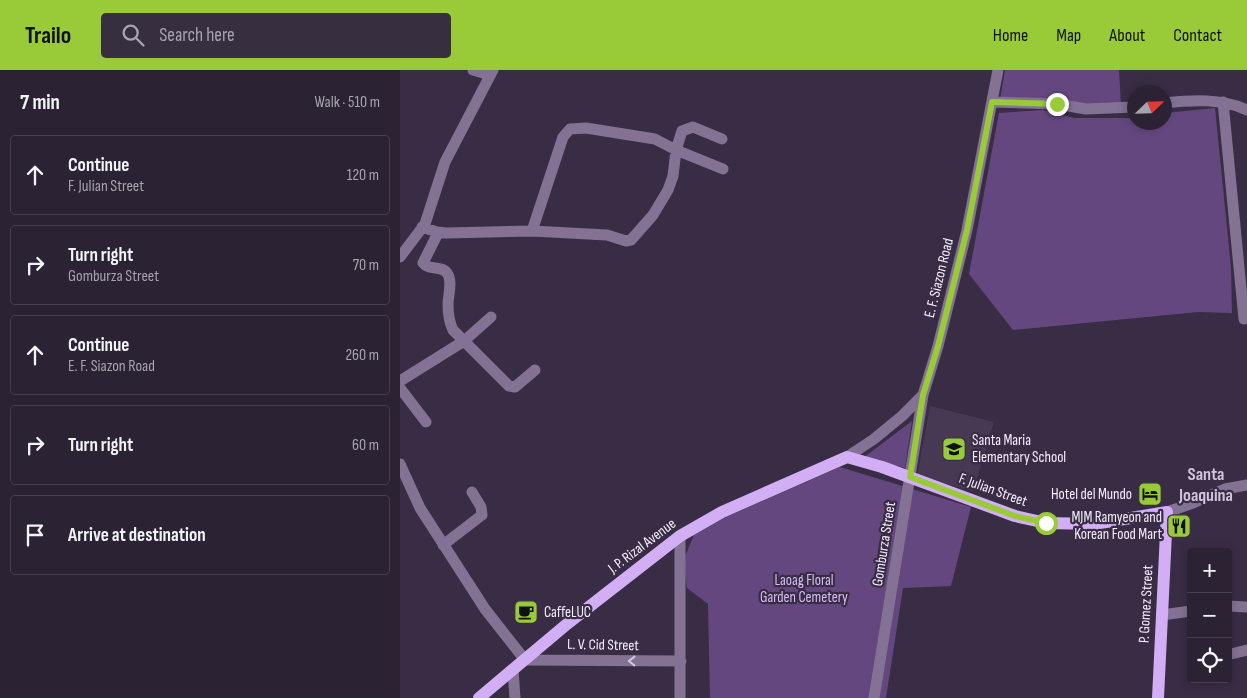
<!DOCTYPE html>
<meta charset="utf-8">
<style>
:root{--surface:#2b2234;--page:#372f40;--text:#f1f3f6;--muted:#a6a4ac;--line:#473f4f;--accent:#98cb37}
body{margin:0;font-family:"Sofia Sans Condensed",sans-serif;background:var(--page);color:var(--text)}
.controls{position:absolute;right:15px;bottom:15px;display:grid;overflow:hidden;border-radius:5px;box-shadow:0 2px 8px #0003}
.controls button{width:45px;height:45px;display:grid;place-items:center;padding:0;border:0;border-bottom:1px solid var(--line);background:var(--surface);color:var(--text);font:25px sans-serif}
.compass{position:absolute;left:727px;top:15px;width:45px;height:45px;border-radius:50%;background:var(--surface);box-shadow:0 2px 8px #0003;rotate:67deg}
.stop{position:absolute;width:15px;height:15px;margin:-11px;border:4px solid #98cb37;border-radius:50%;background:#fff}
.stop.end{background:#98cb37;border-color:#fff;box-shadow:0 1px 5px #0008}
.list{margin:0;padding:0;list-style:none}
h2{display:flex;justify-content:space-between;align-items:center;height:65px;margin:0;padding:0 20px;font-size:21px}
h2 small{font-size:16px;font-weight:400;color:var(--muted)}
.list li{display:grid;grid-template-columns:32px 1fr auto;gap:15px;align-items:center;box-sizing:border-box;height:80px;margin:0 10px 10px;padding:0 10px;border:1px solid var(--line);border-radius:5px}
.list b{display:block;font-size:19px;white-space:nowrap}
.list p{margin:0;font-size:16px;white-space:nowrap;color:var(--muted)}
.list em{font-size:16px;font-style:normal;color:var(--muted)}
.icon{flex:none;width:28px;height:28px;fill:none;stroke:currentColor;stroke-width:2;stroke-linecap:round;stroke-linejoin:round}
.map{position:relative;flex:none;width:847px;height:628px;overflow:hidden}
header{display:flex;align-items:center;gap:30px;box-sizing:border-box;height:70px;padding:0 25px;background:var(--accent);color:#111}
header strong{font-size:24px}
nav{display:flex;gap:28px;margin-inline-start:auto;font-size:18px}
.search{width:350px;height:45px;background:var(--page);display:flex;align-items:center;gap:12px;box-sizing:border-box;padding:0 18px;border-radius:5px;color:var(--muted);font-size:19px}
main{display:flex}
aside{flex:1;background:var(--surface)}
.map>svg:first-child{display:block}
.built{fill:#473854}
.green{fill:#654780}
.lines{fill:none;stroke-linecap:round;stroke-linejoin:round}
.minor{stroke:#837294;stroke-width:11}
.major{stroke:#d2aff4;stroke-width:12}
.oneway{stroke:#d3c9de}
.route{stroke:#98cb37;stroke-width:6}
.labels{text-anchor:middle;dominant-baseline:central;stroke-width:4.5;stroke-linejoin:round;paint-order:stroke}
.street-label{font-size:15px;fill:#f5eefe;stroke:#392d45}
.poi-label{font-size:15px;fill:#f5eefe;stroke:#392d45;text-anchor:start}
.park-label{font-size:15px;fill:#dabbf9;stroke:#392d45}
.quarter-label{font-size:18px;font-weight:bold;fill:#d1c3e0;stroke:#392d45}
</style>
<header>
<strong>Trailo</strong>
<div class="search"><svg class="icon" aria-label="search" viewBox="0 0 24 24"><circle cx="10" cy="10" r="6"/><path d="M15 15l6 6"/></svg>Search here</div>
<nav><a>Home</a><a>Map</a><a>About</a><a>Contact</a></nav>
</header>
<main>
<aside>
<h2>7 min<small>Walk · 510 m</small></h2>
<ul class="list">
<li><svg class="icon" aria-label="ahead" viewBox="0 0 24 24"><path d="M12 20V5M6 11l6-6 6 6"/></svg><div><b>Continue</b><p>F. Julian Street</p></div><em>120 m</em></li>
<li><svg class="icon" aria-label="right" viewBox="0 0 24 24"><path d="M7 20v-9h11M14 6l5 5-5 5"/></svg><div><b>Turn right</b><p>Gomburza Street</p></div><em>70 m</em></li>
<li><svg class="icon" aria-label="ahead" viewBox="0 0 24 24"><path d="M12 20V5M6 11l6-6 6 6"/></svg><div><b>Continue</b><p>E. F. Siazon Road</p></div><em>260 m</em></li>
<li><svg class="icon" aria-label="right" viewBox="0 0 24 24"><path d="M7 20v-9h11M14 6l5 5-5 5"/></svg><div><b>Turn right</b></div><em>60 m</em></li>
<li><svg class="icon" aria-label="arrive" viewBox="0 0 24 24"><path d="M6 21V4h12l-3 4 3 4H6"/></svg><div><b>Arrive at destination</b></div></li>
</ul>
</aside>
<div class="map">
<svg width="847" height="628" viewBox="0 0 847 628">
<rect width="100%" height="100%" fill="#392d45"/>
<path class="built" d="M530,336L594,352L573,421L517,406Z"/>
<path class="green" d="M605,0H719L721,36L600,30Z
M815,38L831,198L832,243L798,242L613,260L569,204L599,43L643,40L674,48H734V52H764L765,43Z
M512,351L505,398L463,388Z
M440,397L571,437L551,516L503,518L486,628H310L308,534L287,518L283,491L294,465L326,447Z"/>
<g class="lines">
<path class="minor" d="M73,0L90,5
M592,32L657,34L686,39L734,37
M823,32L844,249
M764,33C792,30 822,28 847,40
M22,157L37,162L46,163L132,161L207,165L226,171L231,170L253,145L268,120L273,106L276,80L282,61L293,57L322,69
M132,161L163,67L170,59L186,58L255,69L276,80L323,99
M38,163L23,193C29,201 42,195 47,203C53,211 48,225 48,234C48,243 49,252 53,260L109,316L115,317L135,300
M0,187L25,154L45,92L93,0
M0,311L64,271L91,247
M0,318L26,352
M447,387L474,369L502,346L523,325L538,276L567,160L598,0
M0,394L20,438L85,539L125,590L281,591
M767,442L793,433L825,419L847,415
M280,466V628
M43,475L82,445L81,437L72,422
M828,536L847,537
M762,545L791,541
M828,582L831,584L847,580
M113,600L115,628
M474,628L523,325"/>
<path class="major" d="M79,628L167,554L280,466L322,442L447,387L482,397L615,446L646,453L694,454L767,442L758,628"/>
</g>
<defs><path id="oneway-chevron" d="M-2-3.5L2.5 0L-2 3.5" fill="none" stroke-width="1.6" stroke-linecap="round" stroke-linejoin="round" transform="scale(1.25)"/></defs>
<use class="oneway" href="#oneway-chevron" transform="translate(232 591) rotate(-179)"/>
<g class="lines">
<path class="route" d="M646,453L615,446L510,407L523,325L538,276L567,160L592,32L657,34"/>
</g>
<defs>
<g id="school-square" transform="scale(1.25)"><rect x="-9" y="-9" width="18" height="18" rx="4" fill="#98cb37" stroke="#392d45"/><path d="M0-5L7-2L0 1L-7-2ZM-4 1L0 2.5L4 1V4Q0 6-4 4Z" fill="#111"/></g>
<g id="hotel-square" transform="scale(1.25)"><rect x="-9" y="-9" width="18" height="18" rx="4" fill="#98cb37" stroke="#392d45"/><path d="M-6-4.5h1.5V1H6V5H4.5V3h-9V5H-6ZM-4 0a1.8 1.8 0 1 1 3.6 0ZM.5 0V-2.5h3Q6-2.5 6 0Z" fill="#111"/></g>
<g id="restaurant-square" transform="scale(1.25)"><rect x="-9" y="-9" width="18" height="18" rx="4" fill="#98cb37" stroke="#392d45"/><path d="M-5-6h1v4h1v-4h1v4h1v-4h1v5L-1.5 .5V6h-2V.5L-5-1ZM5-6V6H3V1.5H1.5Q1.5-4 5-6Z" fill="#111"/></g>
<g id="cafe-square" transform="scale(1.25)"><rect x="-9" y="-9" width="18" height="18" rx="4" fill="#98cb37" stroke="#392d45"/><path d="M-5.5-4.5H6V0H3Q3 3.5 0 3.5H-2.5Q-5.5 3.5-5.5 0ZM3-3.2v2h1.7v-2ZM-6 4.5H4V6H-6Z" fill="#111"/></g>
</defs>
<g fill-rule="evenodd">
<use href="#school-square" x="554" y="379"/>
<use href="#hotel-square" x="750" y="424"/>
<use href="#restaurant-square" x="779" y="456"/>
<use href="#cafe-square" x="126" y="542"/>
</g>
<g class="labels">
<g class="street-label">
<text transform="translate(539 208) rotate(-76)">E. F. Siazon Road</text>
<text transform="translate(593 420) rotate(20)">F. Julian Street</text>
<text transform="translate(484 474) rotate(-81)">Gomburza Street</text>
<text transform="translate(242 476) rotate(-37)">J. P. Rizal Avenue</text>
<text transform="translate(746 534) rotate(-87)">P. Gomez Street</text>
<text transform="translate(203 575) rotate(1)">L. V. Cid Street</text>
</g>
<g class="poi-label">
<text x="572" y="370">Santa Maria<tspan x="572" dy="17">Elementary School</tspan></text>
<text x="732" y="424" text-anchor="end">Hotel del Mundo</text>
<text x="762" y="447" text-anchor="end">MJM Ramyeon and<tspan x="762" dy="17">Korean Food Mart</tspan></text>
<text x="144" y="542">CaffeLUC</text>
</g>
<g class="park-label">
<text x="404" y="510">Laoag Floral<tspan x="404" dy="17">Garden Cemetery</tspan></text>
</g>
<g class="quarter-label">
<text x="806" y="404">Santa<tspan x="806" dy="21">Joaquina</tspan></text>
</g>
</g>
</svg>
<div class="controls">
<button>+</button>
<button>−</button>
<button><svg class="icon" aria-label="locate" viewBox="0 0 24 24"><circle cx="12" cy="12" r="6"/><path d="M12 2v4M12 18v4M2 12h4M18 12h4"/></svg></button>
</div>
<svg class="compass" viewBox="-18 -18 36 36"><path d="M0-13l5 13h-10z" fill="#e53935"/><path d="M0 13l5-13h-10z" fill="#a6a4ac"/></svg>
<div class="stop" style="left:646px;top:453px"></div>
<div class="stop end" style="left:657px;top:34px"></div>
</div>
</main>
